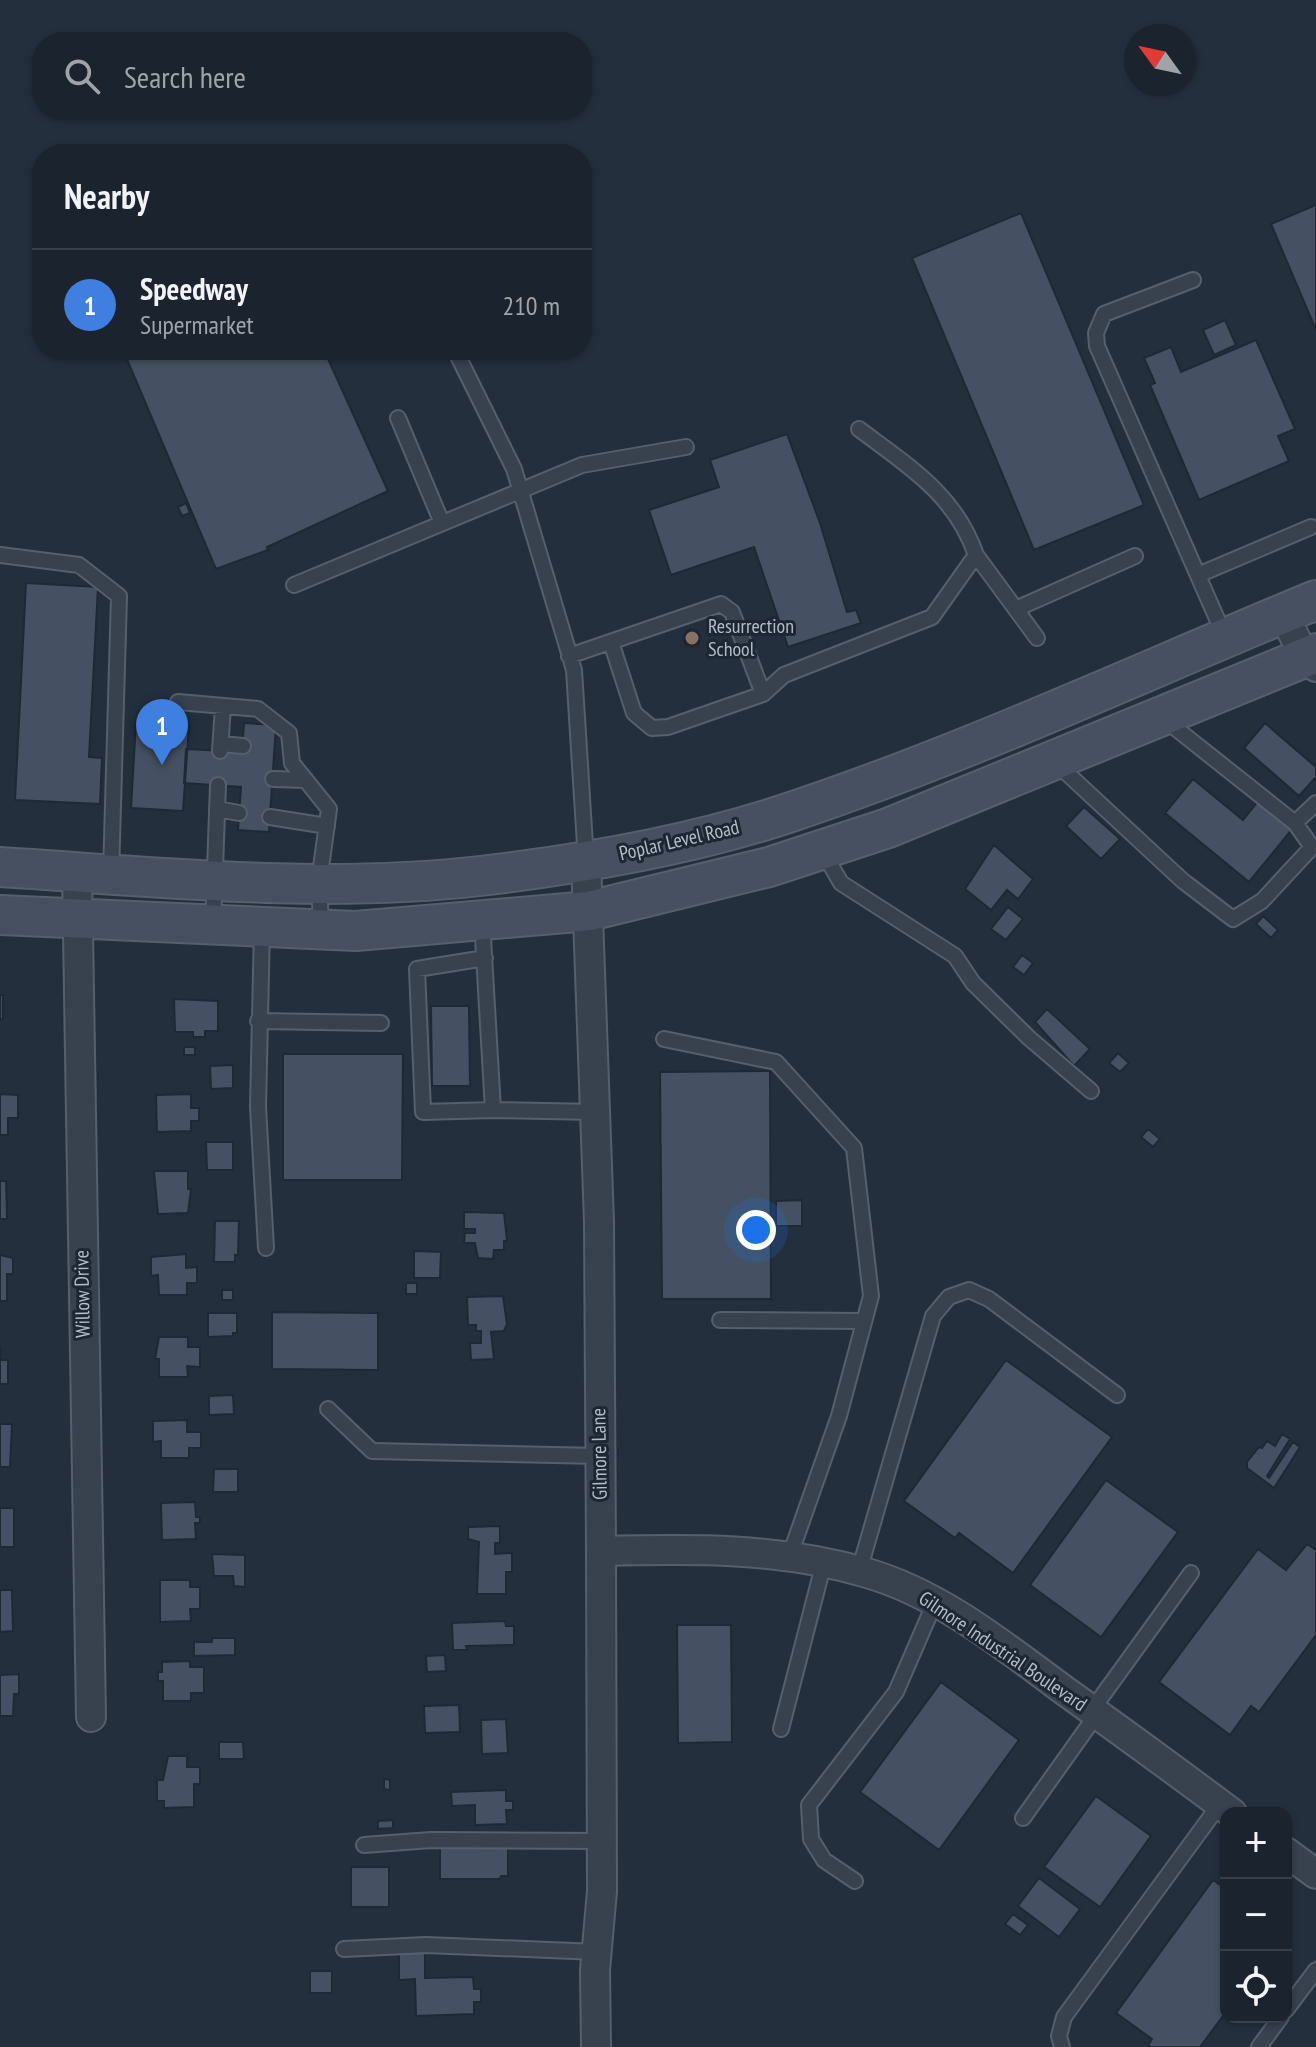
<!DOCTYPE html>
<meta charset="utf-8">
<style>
:root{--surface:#1b232e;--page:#242b36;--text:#f1f3f6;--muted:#a0a4aa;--line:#39404a;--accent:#0b8043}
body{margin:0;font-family:"PT Sans Narrow",sans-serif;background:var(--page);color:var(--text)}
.controls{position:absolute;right:24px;bottom:24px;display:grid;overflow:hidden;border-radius:16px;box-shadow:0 2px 6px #0004}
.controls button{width:72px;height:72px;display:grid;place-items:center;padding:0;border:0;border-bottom:2px solid var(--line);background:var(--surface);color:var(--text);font:40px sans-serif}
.compass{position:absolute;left:1124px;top:24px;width:72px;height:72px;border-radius:50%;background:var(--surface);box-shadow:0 2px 6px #0004;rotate:303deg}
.you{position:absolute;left:756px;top:1230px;width:28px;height:28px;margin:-20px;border:6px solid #fff;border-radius:50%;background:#1a73e8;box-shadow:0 0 0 12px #1a73e833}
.badge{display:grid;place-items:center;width:52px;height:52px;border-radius:50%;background:var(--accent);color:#fff;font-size:26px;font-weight:700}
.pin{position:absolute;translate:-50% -66px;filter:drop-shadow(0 2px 4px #0008)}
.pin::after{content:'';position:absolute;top:42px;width:28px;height:24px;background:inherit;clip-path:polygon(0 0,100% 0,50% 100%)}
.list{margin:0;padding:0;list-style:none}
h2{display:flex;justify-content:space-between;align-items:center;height:104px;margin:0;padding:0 32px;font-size:34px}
h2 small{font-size:26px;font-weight:400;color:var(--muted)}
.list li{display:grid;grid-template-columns:52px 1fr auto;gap:24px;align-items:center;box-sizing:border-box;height:112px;padding:0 32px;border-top:2px solid var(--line)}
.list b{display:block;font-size:30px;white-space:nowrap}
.list p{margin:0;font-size:26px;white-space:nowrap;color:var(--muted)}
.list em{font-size:26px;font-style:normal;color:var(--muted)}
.icon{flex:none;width:44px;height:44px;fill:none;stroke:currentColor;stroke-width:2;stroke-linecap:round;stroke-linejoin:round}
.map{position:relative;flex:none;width:1316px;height:2047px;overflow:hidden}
.search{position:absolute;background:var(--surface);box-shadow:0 2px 6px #0004;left:32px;top:32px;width:560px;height:88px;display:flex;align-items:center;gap:20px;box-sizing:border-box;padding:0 28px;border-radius:32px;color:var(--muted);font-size:30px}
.panel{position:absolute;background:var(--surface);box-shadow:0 2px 6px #0004;left:32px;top:144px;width:560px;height:216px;border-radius:32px}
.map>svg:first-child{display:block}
.building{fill:#455162;stroke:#1f2835;stroke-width:2}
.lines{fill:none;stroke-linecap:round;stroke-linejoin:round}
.service-casing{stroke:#565f6c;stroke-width:18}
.minor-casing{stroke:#565f6c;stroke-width:32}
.secondary-casing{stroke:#565f6c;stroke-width:42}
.service{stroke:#38414e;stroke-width:14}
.minor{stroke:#38414e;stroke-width:28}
.secondary{stroke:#465061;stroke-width:38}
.education-dot{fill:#8d6e63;stroke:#1d2633;stroke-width:3}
.labels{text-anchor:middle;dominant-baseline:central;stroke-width:6;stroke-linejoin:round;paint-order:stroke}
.poi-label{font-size:20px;fill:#b4bcc9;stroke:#1d2633;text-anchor:start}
.street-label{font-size:20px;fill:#b4bcc9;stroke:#1d2633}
</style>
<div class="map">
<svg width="1316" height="2047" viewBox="0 0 1316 2047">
<rect width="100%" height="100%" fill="#242f3e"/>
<path class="building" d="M1316,205V330L1271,224Z
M1021,213L1144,505L1034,550L912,258Z
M1225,320L1236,345L1214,355L1203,330Z
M1256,340L1295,429L1278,436L1289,461L1199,500L1150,385L1155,383L1144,358L1171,347L1181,372Z
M123,350H324L388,491L267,547L268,550L216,569Z
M787,434L820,523L847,612L856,610L861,623L788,647L754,547L671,575L649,510L719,487L710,460Z
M186,503L190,513L182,516L178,507Z
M26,583L98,587L89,757L102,758L100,804L15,800Z
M136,722L189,725L183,811L131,808Z
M244,723L276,725L269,832L238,830L241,787L184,783L186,749L242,752Z
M1265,723L1316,767V777L1299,796L1244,748Z
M1193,779L1243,820L1259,800L1293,828L1249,882L1165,813Z
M1084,807L1120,839L1101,859L1066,826Z
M994,845L1033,879L1018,899L1007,890L991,910L965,889Z
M1008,907L1023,919L1006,940L991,929Z
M1263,916L1278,930L1271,938L1256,924Z
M1022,955L1033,963L1024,975L1013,967Z
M0,995H3V1019H0Z
M174,999L218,1001V1031H205V1037H193V1032H175Z
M431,1006H469L470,1086H432Z
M1047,1009L1090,1049L1074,1066L1035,1022Z
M184,1047H195V1055H184Z
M1118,1053L1129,1063L1120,1072L1109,1063Z
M283,1054H403L402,1180H283Z
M233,1065V1088L211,1089L210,1066Z
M770,1071L771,1299H662L660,1072Z
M0,1094L18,1095V1118H8V1135H0Z
M191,1094V1108H199V1121H191V1131L157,1132L156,1095Z
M1148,1129L1160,1139L1153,1147L1141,1137Z
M206,1142H233V1170H207Z
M154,1171H188V1189H191L188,1213L158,1214Z
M0,1181H6L7,1219H0Z
M802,1200V1226H776V1201Z
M464,1212L504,1213L507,1241H504V1250H494L493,1259L478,1258L475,1243H464L465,1233H475V1229H464Z
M215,1221H239L238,1255H235V1262H214Z
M414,1251L441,1252L440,1278H414Z
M186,1254V1268L197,1267V1283H187V1295H159L158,1275L151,1276V1257Z
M0,1255L13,1258V1274H7V1301H0Z
M406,1283H417V1294H406Z
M222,1290H233V1300H222Z
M503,1296L507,1324L504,1331L491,1332L494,1359L471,1360L470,1343H481V1331H476V1325H468L467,1297Z
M272,1312L378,1313V1370L272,1369Z
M208,1313H237V1333H233V1336L208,1337Z
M159,1337H188V1347H200V1367L187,1366L188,1377H159V1359H155Z
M0,1346L1,1360H8V1384H0Z
M1006,1360L1112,1437L1013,1573L959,1533L955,1538L904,1501Z
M233,1395L234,1414L209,1415V1396Z
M187,1420V1432H201V1448H189V1458H161V1441L153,1442V1421Z
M0,1424H12L10,1467H0Z
M1282,1434L1290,1439L1267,1476L1269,1478L1293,1442L1300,1447L1274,1488L1247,1468V1462L1259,1447L1262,1448L1267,1441L1275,1446Z
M214,1469H238V1492H213Z
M1106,1480L1178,1532L1101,1637L1030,1585Z
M195,1502L196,1517H200V1523H195L196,1539L162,1540L161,1503Z
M0,1508H14V1547H0Z
M500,1526V1543H495V1554L512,1553V1572H506V1594H477L479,1542L468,1539V1527Z
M1307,1544L1316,1550V1635L1259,1712L1251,1706L1230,1735L1159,1682L1258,1549L1286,1570Z
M212,1554L245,1555V1587L234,1586L233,1576H214Z
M160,1580H190V1587H200V1609H190L191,1621L160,1622Z
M0,1590H12L13,1631L0,1632Z
M505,1621L506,1626H514V1645L466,1646L467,1650H453L452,1623Z
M677,1625H731L732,1742L678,1743Z
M212,1638H235V1655L194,1656V1642H212Z
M445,1655L446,1671L427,1672L426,1656Z
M190,1661V1667H204V1693H191V1701H163V1681H158V1672H162V1662Z
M19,1674V1694H14L13,1716H0V1675Z
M941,1682L1019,1740L939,1850L860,1792Z
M459,1705L460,1732L425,1733L424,1706Z
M506,1719L508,1753L482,1754L481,1720Z
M219,1742H243L244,1759H219Z
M168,1756H187V1767H200V1784H194V1807L164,1808V1801H157V1780H163Z
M384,1779L390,1780V1790L384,1789Z
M506,1790V1801H513V1810H506L507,1824L475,1825V1805L452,1806L451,1792Z
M1096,1796L1151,1836L1100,1907L1044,1867Z
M393,1820V1828L378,1829V1821Z
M440,1845L508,1847V1876H501L500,1879H440Z
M351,1867H389V1907H351Z
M1039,1878L1080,1909L1059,1937L1018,1906Z
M1213,1880L1226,1889V2012L1200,2047H1151L1148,2045L1152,2039L1116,2013Z
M1013,1914L1028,1925L1020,1935L1005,1924Z
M399,1952H425V1978L473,1977L474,1989H481V2002H474V2014L416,2016L415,1979L399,1980Z
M310,1971H332V1993H310Z"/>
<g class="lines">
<g class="service-casing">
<path id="service" d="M1193,280L1104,314L1096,333L1097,346L1225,637
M455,350L514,469L574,670L586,861
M398,418L442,523
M859,429C908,466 955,494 976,555
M0,555L79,565L119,596L111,874
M1198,575L1311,527
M294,585L582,465L686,447
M1018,608L1135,556
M611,642L634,713L652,728L668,727L763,694
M569,656L721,604L732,612L763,694L784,675L932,617L976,555L1037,638
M178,702L258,709L289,733L292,763L329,809L319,882L321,926
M221,744L243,746
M220,751L223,706
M1057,764L1183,881L1233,919L1262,901L1312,847L1295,823L1164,719
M273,779L306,780
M217,809L239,813
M270,817L327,826
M1295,823L1316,803
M822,850L841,883L955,956L973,983L1029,1038L1091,1091
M482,921L493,1110L595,1112
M213,925L218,785
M262,928L258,1107L266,1248
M485,958L417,969L423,1112L493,1110
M258,1021L381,1023
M664,1039L776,1062L854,1148L871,1296L839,1416L790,1555
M720,1320L864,1321
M328,1409L372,1451L599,1456
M859,1571L933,1316L949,1297L969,1290L989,1299L1117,1395
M1092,1710L1191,1573
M781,1729L824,1562
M1023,1818L1097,1714
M364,1845L431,1840L602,1841
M855,1881L824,1860L811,1839L809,1805L896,1692L935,1602
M344,1949L426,1945L597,1952
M1286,2010L1316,1970
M1062,2047L1059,2036L1064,2017L1220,1804
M1259,2047L1281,2017"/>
</g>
<g class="minor-casing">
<path id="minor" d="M1283,613L1305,658L1316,667
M586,861L599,1222L601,1551L602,1891L595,1970L596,2047
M77,872L91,1717
M601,1551C692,1549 779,1547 867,1573C940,1594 1004,1646 1065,1691C1121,1731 1177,1772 1232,1813
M1286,1852L1316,1874"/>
</g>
<g class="secondary-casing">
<path id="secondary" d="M0,867C158,877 321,894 480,876C583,864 689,846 788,813C968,753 1141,672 1316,600
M0,915L356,931L589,911L769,867L888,828L1316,653"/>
</g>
<use href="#service" class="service"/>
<use href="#minor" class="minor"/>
<use href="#secondary" class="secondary"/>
</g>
<circle class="education-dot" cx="692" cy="638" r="8"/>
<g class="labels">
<g class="poi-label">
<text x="708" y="626">Resurrection<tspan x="708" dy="23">School</tspan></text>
</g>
<g class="street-label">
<text transform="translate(679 840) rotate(-13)">Poplar Level Road</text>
<text transform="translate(82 1294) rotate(-91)">Willow Drive</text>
<text transform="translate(599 1454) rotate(-91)">Gilmore Lane</text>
<text transform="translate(1003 1651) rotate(34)">Gilmore Industrial Boulevard</text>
</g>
</g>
</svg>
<div class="controls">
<button>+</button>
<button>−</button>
<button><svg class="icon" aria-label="locate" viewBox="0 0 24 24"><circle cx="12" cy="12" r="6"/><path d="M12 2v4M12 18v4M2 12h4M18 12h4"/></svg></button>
</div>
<svg class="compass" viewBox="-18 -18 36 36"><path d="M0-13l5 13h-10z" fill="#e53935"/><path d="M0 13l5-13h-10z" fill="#a0a4aa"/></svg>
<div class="you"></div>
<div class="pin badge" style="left:162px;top:765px;background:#3f7fe0">1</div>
<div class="search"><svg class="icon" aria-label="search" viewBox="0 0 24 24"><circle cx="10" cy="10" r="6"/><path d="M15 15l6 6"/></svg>Search here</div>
<section class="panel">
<h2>Nearby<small></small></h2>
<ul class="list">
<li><span class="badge" style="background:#3f7fe0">1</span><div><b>Speedway</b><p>Supermarket</p></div><em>210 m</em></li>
</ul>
</section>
</div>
